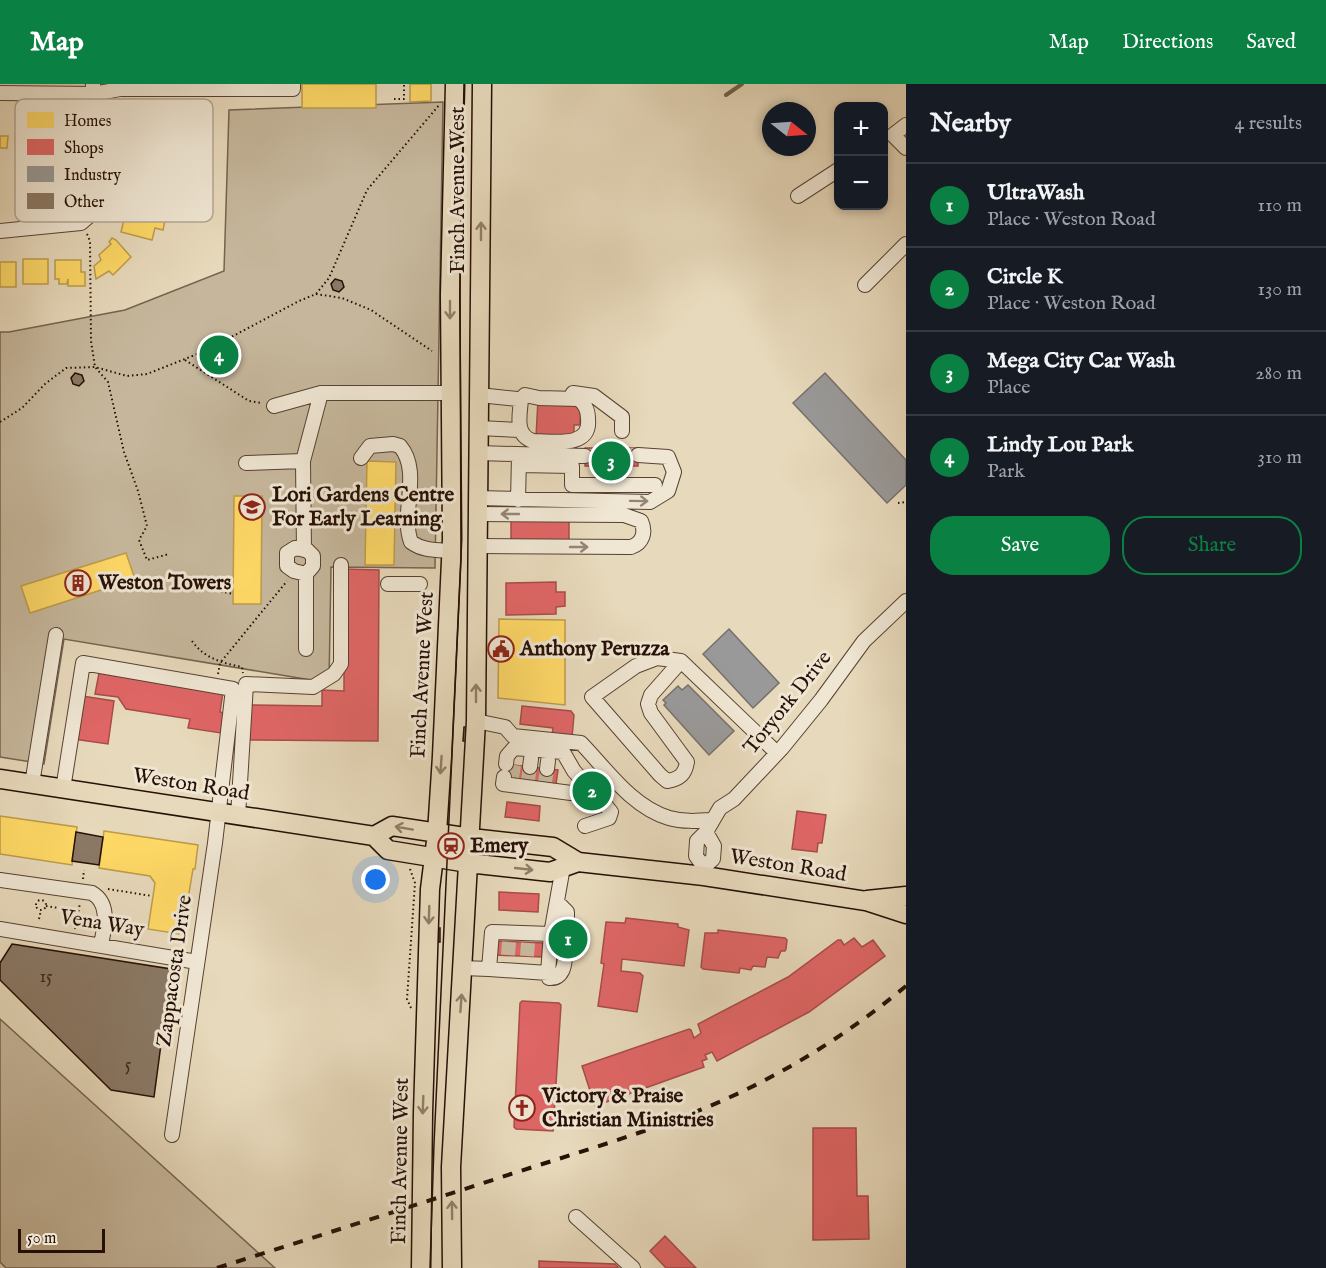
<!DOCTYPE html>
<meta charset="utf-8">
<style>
:root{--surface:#171b24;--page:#242831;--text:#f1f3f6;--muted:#9ea1a6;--line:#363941;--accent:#0b8043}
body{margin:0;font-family:"IM FELL English",serif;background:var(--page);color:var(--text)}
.controls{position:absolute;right:18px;top:18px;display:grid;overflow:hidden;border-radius:12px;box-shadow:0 3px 9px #0003}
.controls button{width:54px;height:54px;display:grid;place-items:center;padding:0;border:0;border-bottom:2px solid var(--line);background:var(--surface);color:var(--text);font:30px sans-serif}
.compass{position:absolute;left:762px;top:18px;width:54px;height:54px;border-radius:50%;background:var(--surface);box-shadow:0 3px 9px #0003;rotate:107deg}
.scale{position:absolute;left:18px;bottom:15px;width:87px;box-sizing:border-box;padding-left:6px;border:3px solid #260f05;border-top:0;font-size:16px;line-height:21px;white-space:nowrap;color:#260f05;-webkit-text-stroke:4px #efe6d3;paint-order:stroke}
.you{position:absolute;left:376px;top:796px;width:21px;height:21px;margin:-15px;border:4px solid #fff;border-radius:50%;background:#1a73e8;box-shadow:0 0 0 9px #1a73e833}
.badge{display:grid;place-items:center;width:39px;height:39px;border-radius:50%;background:var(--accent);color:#fff;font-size:20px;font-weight:700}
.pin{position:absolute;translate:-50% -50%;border:3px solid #fff;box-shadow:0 2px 6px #0006}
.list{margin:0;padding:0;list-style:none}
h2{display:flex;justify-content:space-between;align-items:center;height:78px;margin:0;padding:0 24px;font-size:26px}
h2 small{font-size:20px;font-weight:400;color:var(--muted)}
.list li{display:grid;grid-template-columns:39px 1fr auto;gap:18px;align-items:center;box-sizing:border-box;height:84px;padding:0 24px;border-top:2px solid var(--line)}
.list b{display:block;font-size:22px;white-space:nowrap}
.list p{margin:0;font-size:20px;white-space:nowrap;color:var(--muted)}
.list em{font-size:20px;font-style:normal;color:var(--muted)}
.actions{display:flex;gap:12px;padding:18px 24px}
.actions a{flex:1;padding:14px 0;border:2px solid var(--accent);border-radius:24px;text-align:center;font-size:21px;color:var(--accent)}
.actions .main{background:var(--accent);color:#fff}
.map{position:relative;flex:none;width:906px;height:1184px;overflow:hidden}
header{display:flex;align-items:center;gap:36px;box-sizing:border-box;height:84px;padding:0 30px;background:var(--accent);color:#fff}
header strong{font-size:28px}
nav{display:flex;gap:33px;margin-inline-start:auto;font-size:21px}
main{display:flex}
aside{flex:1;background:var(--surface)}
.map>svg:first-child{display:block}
.green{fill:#c6b79c;stroke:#766350;stroke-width:1.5}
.homes{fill:#ffd966;stroke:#be9c49;stroke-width:1.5}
.shops{fill:#e06666;stroke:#a84c49;stroke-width:1.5}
.industry{fill:#999;stroke:#76706d;stroke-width:1.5}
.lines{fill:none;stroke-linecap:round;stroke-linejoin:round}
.stream{stroke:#725f4d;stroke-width:4}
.building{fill:#8a7864;stroke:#260f05;stroke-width:1.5}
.minor-tunnel{stroke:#cabba0;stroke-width:14;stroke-dasharray:14 7;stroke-linecap:butt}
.minor-casing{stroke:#564232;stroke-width:16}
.major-casing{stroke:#260f05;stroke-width:21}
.path{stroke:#260f05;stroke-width:2;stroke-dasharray:1.5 3;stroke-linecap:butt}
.minor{stroke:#efe6d3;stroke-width:14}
.major{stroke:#e7d9bb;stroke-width:18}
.tram{stroke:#260f05;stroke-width:1.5}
.rail{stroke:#260f05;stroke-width:4;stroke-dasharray:10 10;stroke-linecap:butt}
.oneway{stroke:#907e69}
.oneway2{stroke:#958576}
.labels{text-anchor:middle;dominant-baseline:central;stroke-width:6;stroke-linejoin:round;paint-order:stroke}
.number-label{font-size:18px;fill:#3f291d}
.street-label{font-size:21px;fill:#260f05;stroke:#efe6d3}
.poi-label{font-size:21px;font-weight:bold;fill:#260f05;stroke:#efe6d3;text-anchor:start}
.key{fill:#efe6d3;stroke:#b3a695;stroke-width:1.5}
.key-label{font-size:16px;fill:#260f05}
</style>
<header>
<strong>Map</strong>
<nav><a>Map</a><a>Directions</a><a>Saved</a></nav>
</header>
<main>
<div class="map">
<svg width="906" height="1184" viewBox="0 0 906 1184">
<rect width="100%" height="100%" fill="#e7d9bb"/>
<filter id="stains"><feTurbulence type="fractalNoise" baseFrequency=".00333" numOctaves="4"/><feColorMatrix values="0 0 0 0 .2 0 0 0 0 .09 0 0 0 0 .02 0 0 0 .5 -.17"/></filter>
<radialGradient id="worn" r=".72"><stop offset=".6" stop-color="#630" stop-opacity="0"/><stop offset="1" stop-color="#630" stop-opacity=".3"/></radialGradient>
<path class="green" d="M443,18L435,484L331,483L329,599L64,555L44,680L0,673V248H9L125,226L224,187L229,26Z
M0,935L275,1184H6L0,1178Z"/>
<path class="homes" d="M302,0H376V24H302Z
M410,0H431V17L410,18Z
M0,52H8L7,64H0Z
M128,124L159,132L158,134L165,136L163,146L155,144L152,156L121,148L125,132L122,131L124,125Z
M112,154L116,156L131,173L113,191L109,187L96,195L94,182L101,176L99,171L111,160L109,158Z
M23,175H48V200H23Z
M55,176H81V188H85V202H68V195L67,200H59V195H55Z
M0,178H16V203H0Z
M367,377L396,378L394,481H365Z
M234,412H262L261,520H233Z
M126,469L135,495L30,529L21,502Z
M499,535L565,536V621L498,614Z
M0,732L77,743L72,781L0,770Z
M104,747L198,761L195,785H193L183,845H180L179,850L148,845L155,799L150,792L99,784Z"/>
<path class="shops" d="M538,316L581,318L580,341H574V354L536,353Z
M585,364H638V382H585Z
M511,434L569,435V458H511Z
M344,485L379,486L378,657L247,656V621L322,622V606L344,607Z
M556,498V508H565V522L556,523V530L506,531V499Z
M99,589L223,608L220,628L224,629L221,649L188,644L190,635L126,625L118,613L95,610Z
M82,612L114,617L108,660L74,655Z
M522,622L571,627L574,631L572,653L552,651L553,644L520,640Z
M503,680L558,686L556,700L502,693Z
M586,692L607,711L597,721L577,702Z
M507,718L540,722L539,737L505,733Z
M797,727L826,731L822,759H818L817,768L792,765Z
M499,808L539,810L538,828L499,826Z
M626,834L678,840V843L689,846L684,882L622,875L621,887L640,889L643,892L637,928L598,922L604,880L601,879L606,838L625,839Z
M562,840H575L574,870L561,869Z
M718,846L785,854L787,856L786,865L785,867H781L778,874L767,873L765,883L753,882L751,886L740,884L739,889L703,885L701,883L705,849H718Z
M854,854L862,863L873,856L885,872L809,928L717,977L712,968L705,971L707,975L702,977L704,983L595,1022L582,982L689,945L691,946L694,954L701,949L698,940L788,893L838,856H841L844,861Z
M495,857L543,859L542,873L494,871Z
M522,917L559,919L561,921L553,1047L516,1045L514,1043L520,919Z
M813,1044H856L857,1112H868L869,1155L813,1156Z
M665,1152L696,1184H666L650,1167Z
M539,1177L615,1180L619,1184H539Z"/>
<path class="industry" d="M825,289L906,376V401L887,419L793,319Z
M729,545L779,599L753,624L703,570Z
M688,601L734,647L709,671L664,621L666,619L663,616L678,602L682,606Z"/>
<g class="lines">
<path class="stream" d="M726,11L742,0"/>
</g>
<path class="building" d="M335,195L342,197L344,203L339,208L333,206L331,200Z
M75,289L82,291L84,297L79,302L73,300L71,294Z
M464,643H468L467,657H463Z
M76,748L103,753L99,781L72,777Z
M436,844H440V858H436Z
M12,860L171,885L154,1013L111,1006L0,896V879Z"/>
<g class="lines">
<path class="minor-tunnel" d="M585,372L638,371
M512,694L514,681
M528,696L530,683
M582,696L602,717
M545,698L547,685
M565,870L567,840
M508,871L509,858
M527,872L528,859"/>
<g class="minor-casing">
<path id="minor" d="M0,9L93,10L120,5H293V0
M906,41L893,51L906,64
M798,112L838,86
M0,147L81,139L88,133L93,119V0
M865,201L906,160
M573,309L594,312L622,333V347
M479,311L517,315H521L525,311L539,314L578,315C585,319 588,327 588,335C591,365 552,357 533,357C514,351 520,331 521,315
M274,322L321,309
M479,344L520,346
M478,369L585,372
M361,374L370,362L393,360L400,362C422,388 400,429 411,458C423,467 437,466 452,467
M303,377L304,466
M246,379L303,377L321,309H450
M519,381L572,382V401H655
M478,414L650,418L668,407L674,388L668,373L638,371
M518,416L519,373
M477,462L631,463C643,459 646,448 641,437L624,431L477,430
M306,490L294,487L287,482V469L295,464L307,466L313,472V482L306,490V565
M388,500H420
M681,577L657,574L636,582L592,613L660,691L667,697C680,695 685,690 687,678L651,629L648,620L651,611L681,577L777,669
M476,637L505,643L513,652L581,659C607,686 632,723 669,734C683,738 697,737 712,736
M506,680L507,672L514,664L563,668L574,687L582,696
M530,683L531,675
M547,685L548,677
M504,693L503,700L571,709
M32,700L56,551
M63,705L83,579L233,605L215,759L172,1051
M238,732L246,600L313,603L334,590L341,580V481
M585,742L609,734L611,728L602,717
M706,748L714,762L713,775L704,783L696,772L697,757L706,748L720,724L734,715L782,664L821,616L864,557L906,517
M0,796L92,809C111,820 104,844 101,861
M557,818L567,828V840
M0,845L197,878
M551,850L548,889L549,894C563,895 565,881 565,870
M462,884L489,885L492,848L551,850L563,783
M489,885L548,889
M576,1133L633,1184"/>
</g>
<g class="major-casing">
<path id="major" d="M0,695L374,752L388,766L468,779L550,788L578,778L704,792L866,817L906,830
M374,752L392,742L471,754L553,763L578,778
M867,816L906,812
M421,1184L423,1029L430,805L437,749L442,672L452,455L450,211L455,0
M452,1184L451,1083L476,637L482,0"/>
</g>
<path class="path" d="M394,15H404V0
M87,150L90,157L91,257L95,283L108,298L124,368L138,407L147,442L139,456L147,476L169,470
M316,210L342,214L371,226L432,267
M185,276L249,317L262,319
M0,338L22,324L45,300L66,284L95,283L127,292L147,290L205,267L299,217L316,210L329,194L367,106L440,20
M898,419L906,418
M177,497L233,510
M192,557C204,574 222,579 242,583L243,589
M218,590L220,579L287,497
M410,785L415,799L407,915L411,924
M83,795L84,786
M108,805L152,812
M36 821a5 5 0 1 1 10 0a5 5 0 1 1-10 0Z
M46,822L78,827
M39,835L41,826
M75,845L80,819"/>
<use href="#minor" class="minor"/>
<use href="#major" class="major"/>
<path class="tram" d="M430,1184L434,1060L461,475L460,198L464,0"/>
<path class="rail" d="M217,1184C315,1153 413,1122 511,1090C576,1069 642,1050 705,1024C778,994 846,952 906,902"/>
</g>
<defs><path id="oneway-shaft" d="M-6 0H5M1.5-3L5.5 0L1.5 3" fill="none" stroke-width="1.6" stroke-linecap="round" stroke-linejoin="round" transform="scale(1.5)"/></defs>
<g class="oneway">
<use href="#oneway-shaft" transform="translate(481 147) rotate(-90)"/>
<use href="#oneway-shaft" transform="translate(450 226) rotate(90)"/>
<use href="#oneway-shaft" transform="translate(476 609) rotate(-90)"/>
<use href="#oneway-shaft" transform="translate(441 681) rotate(94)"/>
<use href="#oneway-shaft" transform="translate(404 744) rotate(-170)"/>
<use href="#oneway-shaft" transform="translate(524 785) rotate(6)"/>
<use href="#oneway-shaft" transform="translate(429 831) rotate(92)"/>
<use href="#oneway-shaft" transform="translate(461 919) rotate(-86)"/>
<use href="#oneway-shaft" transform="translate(423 1021) rotate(92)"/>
<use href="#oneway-shaft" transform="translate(452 1126) rotate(-91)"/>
</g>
<g class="oneway2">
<use href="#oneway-shaft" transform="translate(639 417) rotate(1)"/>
<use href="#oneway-shaft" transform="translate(510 430) rotate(180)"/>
<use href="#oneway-shaft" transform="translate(579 463)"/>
</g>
<defs>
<g id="school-ring" transform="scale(1.35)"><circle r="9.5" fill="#efe6d3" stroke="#8f2418" stroke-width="1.5"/><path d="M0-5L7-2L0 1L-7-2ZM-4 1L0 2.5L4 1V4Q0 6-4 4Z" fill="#8f2418"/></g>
<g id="building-ring" transform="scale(1.35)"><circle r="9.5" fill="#efe6d3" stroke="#8f2418" stroke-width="1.5"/><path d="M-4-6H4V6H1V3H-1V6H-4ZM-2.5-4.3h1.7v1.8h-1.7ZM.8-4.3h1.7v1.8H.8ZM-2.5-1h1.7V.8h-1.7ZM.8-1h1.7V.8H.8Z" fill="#8f2418"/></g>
<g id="civic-ring" transform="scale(1.35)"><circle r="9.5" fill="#efe6d3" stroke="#8f2418" stroke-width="1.5"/><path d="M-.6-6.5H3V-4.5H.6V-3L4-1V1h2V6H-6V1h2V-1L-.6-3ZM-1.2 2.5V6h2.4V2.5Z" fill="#8f2418"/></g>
<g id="station-ring" transform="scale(1.35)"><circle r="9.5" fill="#efe6d3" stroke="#8f2418" stroke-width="1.5"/><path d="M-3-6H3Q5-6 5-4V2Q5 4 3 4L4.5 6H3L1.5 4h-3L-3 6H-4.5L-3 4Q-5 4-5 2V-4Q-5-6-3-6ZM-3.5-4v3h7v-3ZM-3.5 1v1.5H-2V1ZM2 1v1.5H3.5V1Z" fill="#8f2418"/></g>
<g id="church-ring" transform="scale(1.35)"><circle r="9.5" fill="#efe6d3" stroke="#8f2418" stroke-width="1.5"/><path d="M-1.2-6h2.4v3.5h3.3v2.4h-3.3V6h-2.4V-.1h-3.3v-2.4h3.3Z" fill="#8f2418"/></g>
</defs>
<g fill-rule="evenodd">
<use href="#school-ring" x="252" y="423"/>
<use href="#building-ring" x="78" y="499"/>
<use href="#civic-ring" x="501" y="565"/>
<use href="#station-ring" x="451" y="762"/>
<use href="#church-ring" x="522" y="1024"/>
</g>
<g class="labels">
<g class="number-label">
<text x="46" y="893">15</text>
<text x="128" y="981">5</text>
</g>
<g class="street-label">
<text transform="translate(458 106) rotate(-90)">Finch Avenue West</text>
<text transform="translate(423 591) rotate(-87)">Finch Avenue West</text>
<text transform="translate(788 619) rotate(-51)">Toryork Drive</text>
<text transform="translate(191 701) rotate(9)">Weston Road</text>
<text transform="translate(788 782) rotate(9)">Weston Road</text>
<text transform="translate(102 840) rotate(9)">Vena Way</text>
<text transform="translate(175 887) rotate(-82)">Zappacosta Drive</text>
<text transform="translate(401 1077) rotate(-89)">Finch Avenue West</text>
</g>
<g class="poi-label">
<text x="272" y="411">Lori Gardens Centre<tspan x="272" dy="24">For Early Learning</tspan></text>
<text x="98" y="499">Weston Towers</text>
<text x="520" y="565">Anthony Peruzza</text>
<text x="470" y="762">Emery</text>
<text x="542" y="1012">Victory &amp; Praise<tspan x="542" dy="24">Christian Ministries</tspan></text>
</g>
</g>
<rect x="15" y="15" width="198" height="123" rx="9" class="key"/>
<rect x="27" y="28" width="27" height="16" fill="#ffd966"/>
<rect x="27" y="55" width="27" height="16" fill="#e06666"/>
<rect x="27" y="82" width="27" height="16" fill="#999"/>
<rect x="27" y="109" width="27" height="16" fill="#8a7864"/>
<g class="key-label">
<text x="64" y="42">Homes</text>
<text x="64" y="69">Shops</text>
<text x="64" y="96">Industry</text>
<text x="64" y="123">Other</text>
</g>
<rect width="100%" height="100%" filter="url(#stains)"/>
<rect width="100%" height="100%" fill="url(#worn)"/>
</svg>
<div class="controls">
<button>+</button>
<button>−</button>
</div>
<svg class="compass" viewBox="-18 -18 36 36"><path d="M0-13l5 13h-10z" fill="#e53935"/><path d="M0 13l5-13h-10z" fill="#9ea1a6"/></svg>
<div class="scale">50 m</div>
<div class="you"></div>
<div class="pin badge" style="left:568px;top:855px">1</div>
<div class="pin badge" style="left:592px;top:707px">2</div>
<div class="pin badge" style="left:611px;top:377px">3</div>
<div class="pin badge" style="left:219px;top:271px">4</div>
</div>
<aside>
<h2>Nearby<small>4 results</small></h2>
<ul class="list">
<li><span class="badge">1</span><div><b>UltraWash</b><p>Place · Weston Road</p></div><em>110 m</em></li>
<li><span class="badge">2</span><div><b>Circle K</b><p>Place · Weston Road</p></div><em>130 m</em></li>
<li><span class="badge">3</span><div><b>Mega City Car Wash</b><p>Place</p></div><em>280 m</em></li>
<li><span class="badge">4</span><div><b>Lindy Lou Park</b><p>Park</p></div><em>310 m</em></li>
</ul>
<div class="actions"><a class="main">Save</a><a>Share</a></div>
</aside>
</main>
